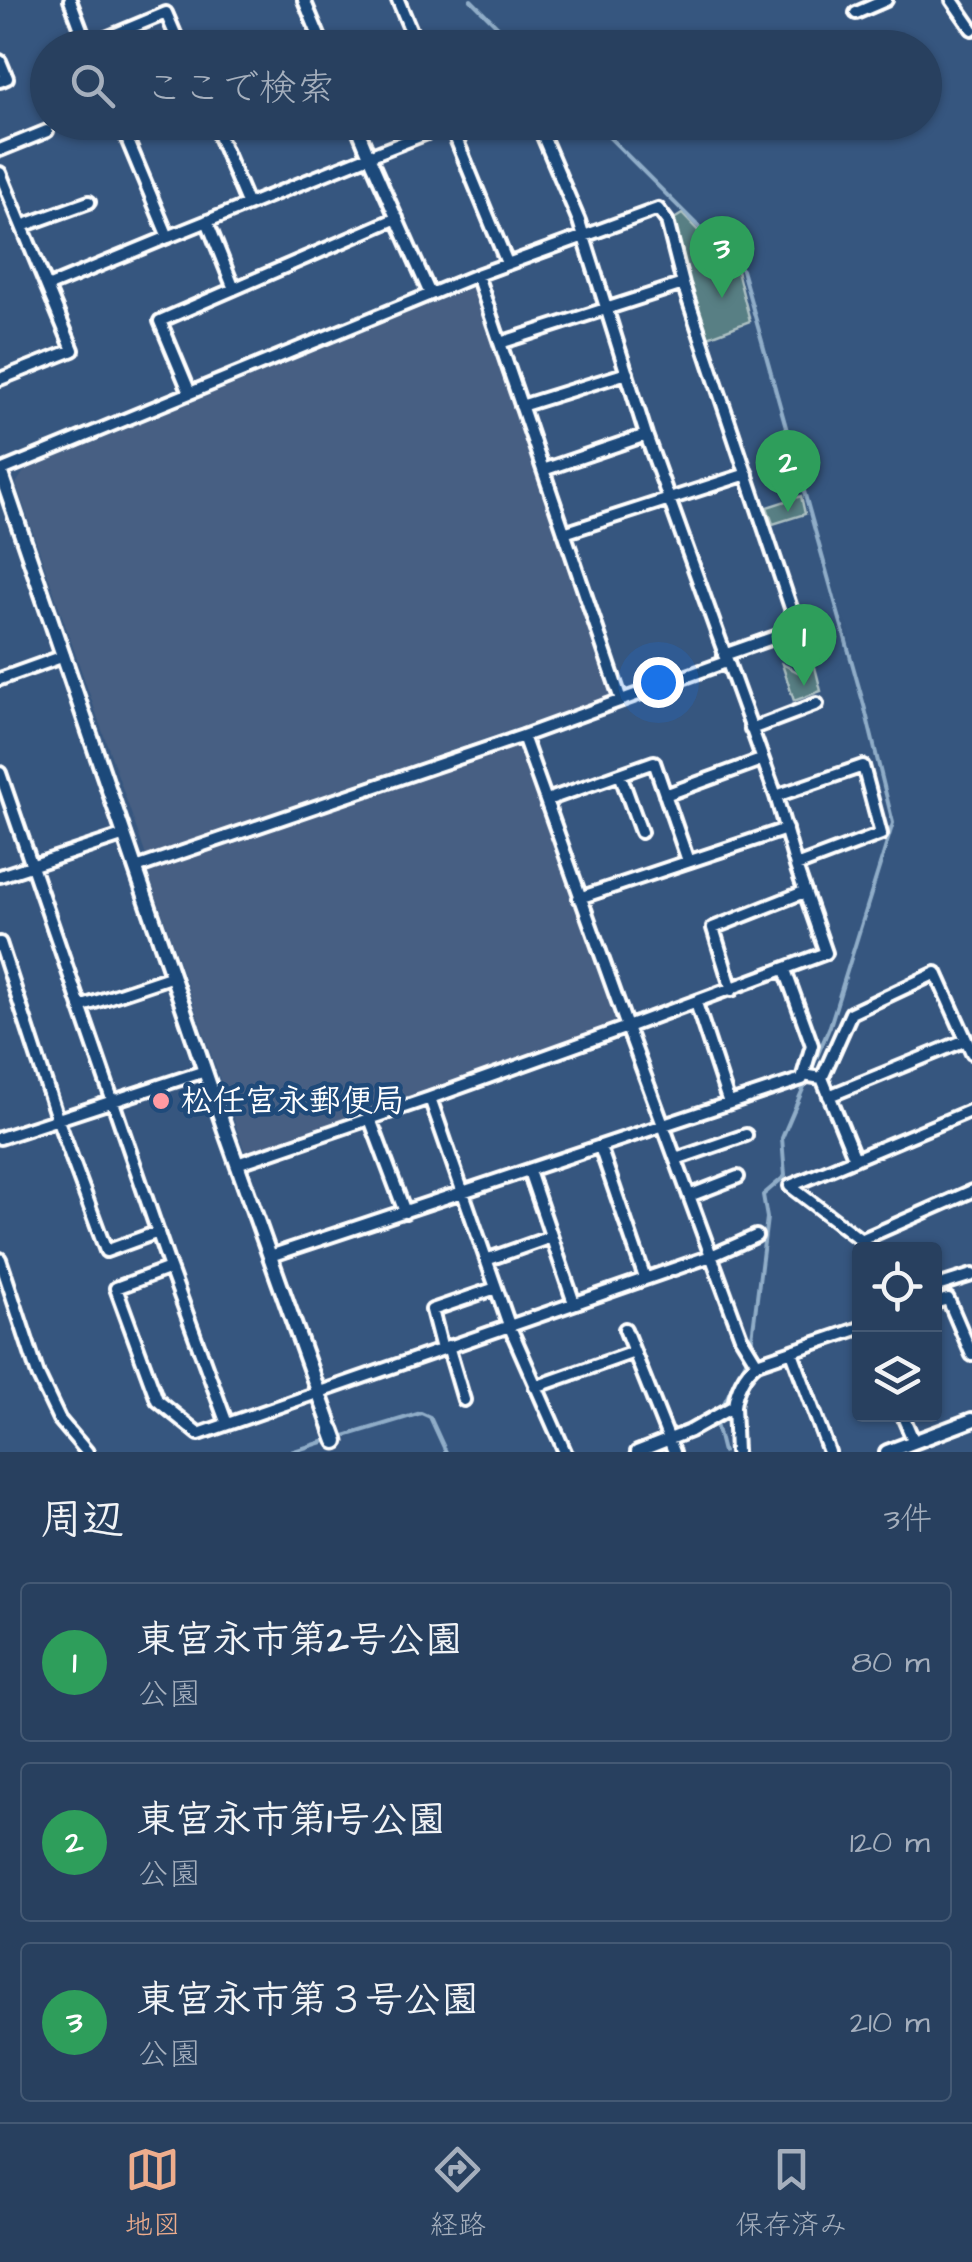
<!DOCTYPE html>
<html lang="ja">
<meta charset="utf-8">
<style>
:root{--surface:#28405f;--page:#304765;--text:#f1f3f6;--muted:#a5afbd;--line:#445974;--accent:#eead8d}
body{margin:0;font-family:"Architects Daughter","Klee One",sans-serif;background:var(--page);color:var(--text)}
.controls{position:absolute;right:30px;bottom:30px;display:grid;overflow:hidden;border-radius:10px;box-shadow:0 2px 8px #0004}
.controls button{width:90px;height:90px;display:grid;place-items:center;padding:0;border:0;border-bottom:2px solid var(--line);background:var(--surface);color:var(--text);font:50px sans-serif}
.you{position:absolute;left:658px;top:682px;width:35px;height:35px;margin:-25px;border:8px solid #fff;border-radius:50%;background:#1a73e8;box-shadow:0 0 0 15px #1a73e833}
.badge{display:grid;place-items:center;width:65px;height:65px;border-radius:50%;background:var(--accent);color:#fff;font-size:32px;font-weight:700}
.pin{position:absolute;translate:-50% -82px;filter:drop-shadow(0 2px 5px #0008)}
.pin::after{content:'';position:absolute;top:52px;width:35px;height:30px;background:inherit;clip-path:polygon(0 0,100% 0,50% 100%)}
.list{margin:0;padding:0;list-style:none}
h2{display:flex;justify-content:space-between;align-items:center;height:130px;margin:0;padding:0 40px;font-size:42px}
h2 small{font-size:32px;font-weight:400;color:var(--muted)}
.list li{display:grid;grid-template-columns:65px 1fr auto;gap:30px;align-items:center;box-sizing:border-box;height:160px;margin:0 20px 20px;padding:0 20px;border:2px solid var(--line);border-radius:10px}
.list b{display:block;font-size:38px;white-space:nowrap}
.list p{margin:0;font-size:32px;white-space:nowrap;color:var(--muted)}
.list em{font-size:32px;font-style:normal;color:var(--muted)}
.icon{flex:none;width:55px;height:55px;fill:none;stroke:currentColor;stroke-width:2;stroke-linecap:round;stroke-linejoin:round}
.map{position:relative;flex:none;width:972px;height:1452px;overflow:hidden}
.search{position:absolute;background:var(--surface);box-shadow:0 2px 8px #0004;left:30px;right:30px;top:30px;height:110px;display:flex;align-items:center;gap:25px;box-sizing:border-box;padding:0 35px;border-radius:55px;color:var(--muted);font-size:38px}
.sheet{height:670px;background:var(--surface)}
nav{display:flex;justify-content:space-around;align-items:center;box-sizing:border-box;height:140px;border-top:2px solid var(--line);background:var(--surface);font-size:28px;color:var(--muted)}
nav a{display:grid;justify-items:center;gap:5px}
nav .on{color:var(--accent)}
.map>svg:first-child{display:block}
.built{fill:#465f83}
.green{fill:#597f84;stroke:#acbfc2;stroke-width:2.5}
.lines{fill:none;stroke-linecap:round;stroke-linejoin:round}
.stream{stroke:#90adc8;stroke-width:4}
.minor-casing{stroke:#fff;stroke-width:18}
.tertiary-casing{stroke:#fff;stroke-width:20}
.secondary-casing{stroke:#fff;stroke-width:21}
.minor{stroke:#1f4a7a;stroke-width:10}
.tertiary{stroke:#1f4a7a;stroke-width:12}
.secondary{stroke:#1f4a7a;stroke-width:14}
.poi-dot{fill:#ff9aa2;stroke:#1f4a7a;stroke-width:4}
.labels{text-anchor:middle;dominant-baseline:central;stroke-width:9;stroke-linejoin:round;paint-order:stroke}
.poi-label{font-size:32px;font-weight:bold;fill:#fff;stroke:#1f4a7a;text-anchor:start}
</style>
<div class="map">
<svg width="972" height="1452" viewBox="0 0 972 1452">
<rect width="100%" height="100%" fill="#36567f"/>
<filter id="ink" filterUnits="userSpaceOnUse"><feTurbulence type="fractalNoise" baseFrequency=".01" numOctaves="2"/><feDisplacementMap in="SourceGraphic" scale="20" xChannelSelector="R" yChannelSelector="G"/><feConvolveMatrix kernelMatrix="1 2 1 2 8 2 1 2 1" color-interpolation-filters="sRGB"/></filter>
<g filter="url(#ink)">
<path class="built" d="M472,287L612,695L146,856L16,484L24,471Z
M520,744L617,1027L246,1155L148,872Z"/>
<path class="green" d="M682,214L737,271L750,321L708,337L687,275L674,219Z
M801,496L805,514L773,524L767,507Z
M811,651L821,691L794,701L782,664L798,672Z"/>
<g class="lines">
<path class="stream" d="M471,0L519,48
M594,122L742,270L865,709L893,823L830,1026L782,1138L785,1176L763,1195L767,1218L751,1346
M721,1409L749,1355
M718,1418L716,1424L723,1452
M338,1438L421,1413L430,1417L446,1452
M291,1452L329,1440"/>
<g class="minor-casing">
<path id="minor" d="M70,0L88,48
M304,0L324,48
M398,0L418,48
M952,0L972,29
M856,13L886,0
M87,46L166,13L181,48
M0,61L7,78L0,81
M120,122L168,237L369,156L355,122
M213,122L248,205
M537,122L579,221L646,435L776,796L863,766L881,834L796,866L826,953L627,1027L741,1337L757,1363
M0,150L47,131
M0,173L73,350L0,379
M207,221L234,289
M22,226L89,202
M477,275L621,700
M47,287L168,237
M430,294L369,156L450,124L507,263
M500,343L683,284
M190,393L160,321L397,218
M521,406L627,373
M543,470L646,435
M0,471L477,275L658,209L667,221L683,284L798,629L724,655
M564,533L747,474
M0,679L64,656
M751,729L817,704
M0,773L170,1268
M620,774L641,832
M665,795L761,760
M776,796L796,866
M547,800L654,762L688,861
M136,868L523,736
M0,876L125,835
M579,898L786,829
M0,943L57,1118L106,1251L158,1232
M732,990L713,928L804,892
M696,1003L729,1103
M80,1007L173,976
M803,1075L822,1078L851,1013L936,973L972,1053
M822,1078L855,1159
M829,1096L966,1040
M370,1119L405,1212
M0,1138L205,1071
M600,1147L645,1278
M676,1159L746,1135
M237,1164L430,1098
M529,1171L574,1303
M689,1196L738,1177
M863,1239L972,1191
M874,1250L790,1186L972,1110
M270,1256L802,1079L812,1045L785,970
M0,1259L38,1375L59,1419L87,1452
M486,1260L551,1237
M934,1287L972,1275
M934,1303L948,1299L972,1355
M625,1329L674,1452
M448,1346L464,1400
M442,1349L432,1310L496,1288
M792,1352L829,1452
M535,1387L634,1352
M734,1406L736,1452
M902,1414L914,1442
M227,1424L170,1268L116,1288L157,1400L199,1434L711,1256L756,1236
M565,1452L509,1325L430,1098L627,1027L523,736L726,662
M637,1452L690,1431L734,1406C736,1391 744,1372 757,1363L860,1328"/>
</g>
<g class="tertiary-casing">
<path id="tertiary" d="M0,471L226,1133L332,1430
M887,1452L972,1420"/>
</g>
<g class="secondary-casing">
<path id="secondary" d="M332,1430L336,1441"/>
</g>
<use href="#minor" class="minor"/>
<use href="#tertiary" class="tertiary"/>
<use href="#secondary" class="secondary"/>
</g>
</g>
<circle class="poi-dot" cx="161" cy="1101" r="10"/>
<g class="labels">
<g class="poi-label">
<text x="181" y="1101">松任宮永郵便局</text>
</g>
</g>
</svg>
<div class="controls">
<button><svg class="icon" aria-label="locate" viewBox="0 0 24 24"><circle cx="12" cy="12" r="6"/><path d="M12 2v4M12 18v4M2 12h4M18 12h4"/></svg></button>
<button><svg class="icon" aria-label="layers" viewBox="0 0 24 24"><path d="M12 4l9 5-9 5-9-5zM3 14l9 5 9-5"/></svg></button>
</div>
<div class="you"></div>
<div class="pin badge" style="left:804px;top:686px;background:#2e9e5b">1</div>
<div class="pin badge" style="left:788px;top:512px;background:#2e9e5b">2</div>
<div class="pin badge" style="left:722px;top:298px;background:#2e9e5b">3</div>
<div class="search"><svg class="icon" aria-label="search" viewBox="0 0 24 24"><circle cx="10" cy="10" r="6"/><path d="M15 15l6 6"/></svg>ここで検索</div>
</div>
<section class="sheet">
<h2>周辺<small>3件</small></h2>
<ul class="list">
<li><span class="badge" style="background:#2e9e5b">1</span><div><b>東宮永市第2号公園</b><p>公園</p></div><em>80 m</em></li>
<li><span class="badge" style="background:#2e9e5b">2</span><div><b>東宮永市第1号公園</b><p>公園</p></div><em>120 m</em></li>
<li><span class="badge" style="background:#2e9e5b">3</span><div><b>東宮永市第３号公園</b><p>公園</p></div><em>210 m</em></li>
</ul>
</section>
<nav>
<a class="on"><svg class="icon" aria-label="map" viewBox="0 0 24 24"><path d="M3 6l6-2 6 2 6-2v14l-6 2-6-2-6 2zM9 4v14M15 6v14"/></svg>地図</a>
<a><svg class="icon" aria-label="directions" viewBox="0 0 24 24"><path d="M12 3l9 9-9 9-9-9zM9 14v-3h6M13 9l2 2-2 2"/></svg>経路</a>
<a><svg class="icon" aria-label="saved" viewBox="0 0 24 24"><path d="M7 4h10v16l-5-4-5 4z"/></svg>保存済み</a>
</nav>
